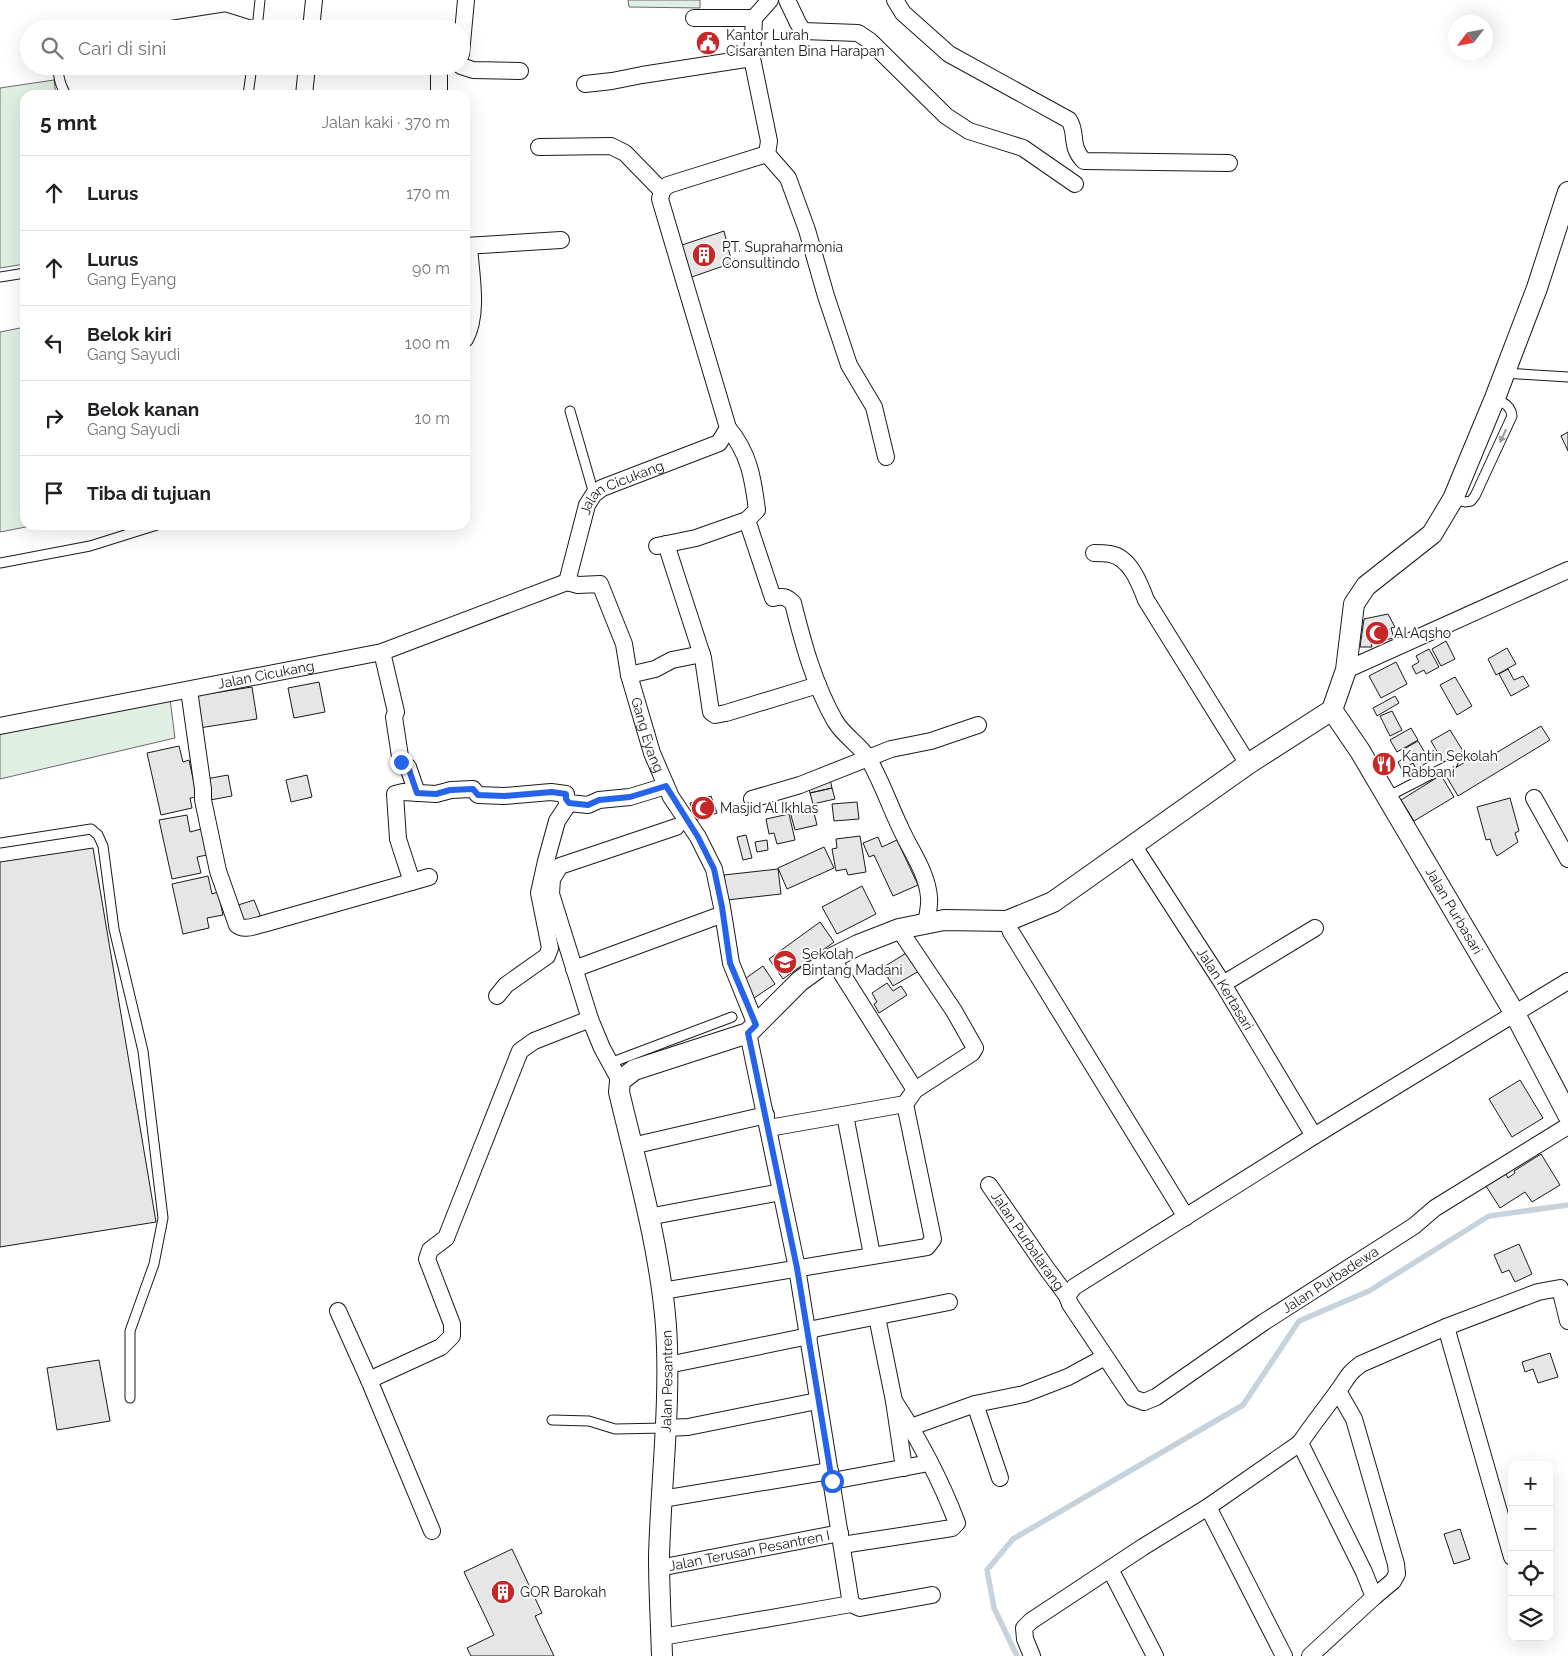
<!DOCTYPE html>
<html lang="id">
<meta charset="utf-8">
<style>
:root{--surface:#fff;--page:#f6f6f6;--text:#202124;--muted:#757577;--line:#e0e0e0}
body{margin:0;font-family:Raleway,sans-serif;background:var(--page);color:var(--text)}
.controls{position:absolute;right:15px;bottom:15px;display:grid;overflow:hidden;border-radius:10px;box-shadow:0 5px 20px #0002}
.controls button{width:45px;height:45px;display:grid;place-items:center;padding:0;border:0;border-bottom:1px solid var(--line);background:var(--surface);color:var(--text);font:25px sans-serif}
.compass{position:absolute;left:1448px;top:15px;width:45px;height:45px;border-radius:50%;background:var(--surface);box-shadow:0 5px 20px #0002;rotate:238deg}
.stop{position:absolute;width:15px;height:15px;margin:-11px;border:4px solid #2563eb;border-radius:50%;background:#fff}
.stop.end{background:#2563eb;border-color:#fff;box-shadow:0 1px 5px #0008}
.list{margin:0;padding:0;list-style:none}
h2{display:flex;justify-content:space-between;align-items:center;height:65px;margin:0;padding:0 20px;font-size:21px}
h2 small{font-size:16px;font-weight:400;color:var(--muted)}
.list li{display:grid;grid-template-columns:32px 1fr auto;gap:15px;align-items:center;box-sizing:border-box;height:75px;padding:0 20px;border-top:1px solid var(--line)}
.list b{display:block;font-size:19px;white-space:nowrap}
.list p{margin:0;font-size:16px;white-space:nowrap;color:var(--muted)}
.list em{font-size:16px;font-style:normal;color:var(--muted)}
.icon{flex:none;width:28px;height:28px;fill:none;stroke:currentColor;stroke-width:2;stroke-linecap:round;stroke-linejoin:round}
.map{position:relative;flex:none;width:1568px;height:1656px;overflow:hidden}
.search{position:absolute;background:var(--surface);box-shadow:0 5px 20px #0002;left:20px;top:20px;width:450px;height:55px;display:flex;align-items:center;gap:12px;box-sizing:border-box;padding:0 18px;border-radius:28px;color:var(--muted);font-size:19px}
.panel{position:absolute;background:var(--surface);box-shadow:0 5px 20px #0002;left:20px;top:90px;width:450px;height:440px;border-radius:15px}
.map>svg:first-child{display:block}
.green{fill:#e0efe3;stroke:#6a6a6a}
.lines{fill:none;stroke-linecap:round;stroke-linejoin:round}
.stream{stroke:#c6d2dc;stroke-width:5.5}
.building{fill:#e6e6e6;stroke:#1a1a1a}
.service-casing{stroke:#1a1a1a;stroke-width:11}
.minor-casing{stroke:#1a1a1a;stroke-width:18}
.tertiary-casing{stroke:#1a1a1a;stroke-width:22}
.service{stroke:#fff;stroke-width:9}
.minor{stroke:#fff;stroke-width:16}
.tertiary{stroke:#fff;stroke-width:20}
.oneway{fill:#989898}
.route{stroke:#2563eb;stroke-width:6}
.labels{text-anchor:middle;dominant-baseline:central;stroke-width:4;stroke-linejoin:round;paint-order:stroke}
.poi-label{font-size:14px;fill:#1a1a1a;stroke:#fff;text-anchor:start}
.street-label{font-size:14px;fill:#1a1a1a;stroke:#fff}
</style>
<div class="map">
<svg width="1568" height="1656" viewBox="0 0 1568 1656">
<rect width="100%" height="100%" fill="#fff"/>
<path class="green" d="M628,0H700V8L629,7Z
M54,80L56,95H25V264L0,268V88Z
M25,327V525H36L0,532V332Z
M169,691L175,738L0,779V728Z"/>
<g class="lines">
<path class="stream" d="M1017,1656L994,1608L987,1570L1013,1539L1243,1405L1299,1321L1369,1291L1489,1216L1568,1205"/>
</g>
<path class="building" d="M724,231L732,263L686,279L676,247Z
M1568,432V451L1561,436Z
M1388,614L1395,627L1391,628L1394,638L1385,640V643L1377,645V642L1371,643L1372,647H1360L1364,619Z
M1446,641L1455,659L1441,666L1432,649Z
M1507,648L1516,664L1496,675L1488,659Z
M1429,649L1439,667L1426,674L1424,670L1416,674L1412,666L1419,662L1416,656Z
M1396,662L1407,684L1381,698L1369,676Z
M1508,669L1514,680L1523,676L1529,686L1511,696L1499,674Z
M1455,677L1472,706L1457,715L1440,685Z
M319,682L325,712L294,718L288,688Z
M252,687L257,719L199,728L194,696Z
M1395,696L1399,703L1377,716L1373,708Z
M1392,711L1402,730L1390,736L1380,716Z
M1541,726L1550,740L1458,796L1445,774L1477,755L1481,762Z
M1411,728L1418,740L1397,752L1390,740Z
M1450,730L1463,751L1443,762L1431,741Z
M1418,741L1430,761L1416,769L1413,763L1402,770L1398,762L1407,756L1404,749Z
M179,746L183,762L189,760L197,797L190,798L192,808L161,815L147,753Z
M228,775L232,796L210,800L206,779Z
M307,775L312,797L291,802L286,780Z
M1441,775L1454,797L1414,821L1401,800Z
M830,779L832,788L810,793L808,784Z
M832,788L835,799L813,804L810,793Z
M711,796L717,813L695,820L690,803Z
M1510,798L1519,831L1515,833L1518,842L1497,856L1493,849L1490,839L1486,840L1477,807Z
M857,802L859,819L834,821L832,804Z
M803,804L805,812L813,809L817,825L795,830L789,808Z
M789,814L795,840L777,844L774,833L769,834L766,819Z
M187,815L190,832L201,829L207,855L197,857L201,873L172,879L159,820Z
M746,835L752,858L743,860L737,837Z
M860,836L866,872L848,875L846,869L836,871L832,849L837,848L836,839Z
M878,837L882,847L897,840L918,885L893,896L874,855L869,857L863,843Z
M767,840L768,850L757,852L755,842Z
M824,847L834,868L787,889L778,868Z
M93,848L156,1222L0,1247V862Z
M778,869L781,894L727,900L724,875Z
M208,876L212,894L218,892L223,915L207,918L209,928L183,934L172,884Z
M862,886L876,914L837,934L822,907Z
M254,900L262,920L242,926L235,906Z
M820,922L834,942L783,979L769,959Z
M908,952L919,971L893,986L882,968Z
M763,966L775,984L751,1000L739,983Z
M887,983L893,991L901,986L907,995L879,1013L874,1004L877,1002L872,993Z
M1520,1080L1543,1118L1512,1137L1489,1099Z
M1541,1154L1560,1185L1532,1202L1525,1192L1500,1208L1486,1186L1506,1174L1508,1178L1515,1173L1514,1171Z
M1519,1244L1532,1274L1515,1282L1509,1270L1502,1273L1494,1255Z
M1550,1353L1558,1377L1538,1383L1533,1369L1525,1372L1522,1362Z
M99,1360L110,1421L57,1430L47,1368Z
M1460,1529L1470,1559L1454,1564L1444,1534Z
M512,1549L542,1613L535,1616L554,1656H471L467,1648L494,1635L464,1572Z"/>
<g class="lines">
<g class="service-casing">
<path id="service" d="M148,29L225,17L257,27
M257,29L260,0
M59,66C57,77 61,86 66,95
M248,95L252,66
M0,277L25,273
M1504,373L1568,377
M570,411L594,494
M1453,499L1465,502L1471,501L1475,496L1512,416C1511,406 1504,403 1495,398
M0,563L90,546L157,525
M1387,797L1453,763
M0,843L91,829L98,835L103,846L114,929L143,1051L163,1218L154,1264L130,1331V1398
M610,1063L732,1017
M552,1420L589,1421L615,1429L664,1428"/>
</g>
<g class="minor-casing">
<g id="minor">
<path d="M787,0L798,23L803,31L858,33L870,41L946,116L969,131L1023,148L1075,184"/>
<path d="M895,0L903,13L949,54L1069,120C1078,134 1069,146 1084,161L1229,163"/>
<path d="M694,18H754"/>
<path d="M311,29L314,0"/>
<path d="M461,54L466,0"/>
<path d="M461,66L473,70L520,71"/>
<path d="M585,84L612,81L642,75L752,58"/>
<path d="M304,95L307,66"/>
<path d="M439,95V66"/>
<path d="M539,147L611,146L625,153L662,191"/>
<path d="M767,154L788,178L807,230L826,296L849,365L874,407L886,457"/>
<path d="M465,246L561,240"/>
<path d="M465,339C479,314 471,275 469,247"/>
<path d="M728,428C749,453 753,478 757,510L747,520L773,598C782,596 786,596 793,603C803,643 814,684 835,721C844,736 859,744 868,758C881,780 889,804 900,827C910,850 927,872 929,897C930,906 927,916 926,924"/>
<path d="M666,544L703,658L711,712L715,715L726,713L818,685"/>
<path d="M657,546L696,538L747,520"/>
<path d="M1094,553C1100,553 1105,553 1110,554C1130,557 1140,584 1146,600L1248,764"/>
<path id="s1" d="M567,582L578,585L600,584L624,644L629,675L652,753L671,797L698,837L714,869L722,907L731,963L756,1025"/>
<path d="M382,652L396,712L394,717L401,763L408,767L417,793"/>
<path d="M1346,670L1568,570"/>
<path d="M629,675L655,669L672,660L702,654"/>
<path d="M189,690L203,789V800L218,871L237,925C244,931 254,926 263,924L429,877"/>
<path id="s2" d="M0,726L382,652L567,582L587,505L594,494L602,488L719,443L728,428L660,199L662,191L668,185L767,154L769,141L752,58L754,18L770,0"/>
<path d="M1534,798L1568,859"/>
<path d="M752,799L800,785L891,749L931,741L978,725"/>
<path id="s3" d="M1133,845L1223,984L1314,1136"/>
<path d="M412,882L398,839L395,794L403,792L436,794L451,790L473,789L478,795L504,796L551,792L566,794V799L569,803L588,805L599,800L630,797L666,786"/>
<path d="M1007,921L1011,932L1186,1217"/>
<path d="M832,958L915,1090"/>
<path d="M574,969L715,917"/>
<path id="s4" d="M1568,981L1314,1136L1074,1287L1067,1296L1070,1304L1133,1398L1144,1402L1156,1397L1264,1322L1414,1226L1435,1208L1568,1126"/>
<path d="M1223,984L1315,928"/>
<path d="M497,996L506,985L547,956L550,948L539,893L546,861L557,821L569,803"/>
<path d="M748,1033L797,1268L851,1604"/>
<path d="M620,1081L602,1048L590,1019L551,894L552,879L560,866L676,827"/>
<path d="M845,1115L872,1255"/>
<path d="M769,1128L905,1104L915,1090L972,1053L975,1048L954,1011L899,929"/>
<path d="M632,1146L766,1115"/>
<path id="s5" d="M989,1185L1047,1269L1067,1296"/>
<path d="M648,1217L781,1192"/>
<path d="M662,1291L927,1247L933,1239L905,1104"/>
<path d="M338,1311L369,1380L432,1531"/>
<path d="M877,1317L894,1401L904,1468"/>
<path d="M1446,1327L1512,1557"/>
<path d="M808,1330L949,1302"/>
<path d="M668,1365L809,1336"/>
<path d="M369,1380L441,1347L452,1336V1324L427,1259L430,1250L446,1238L520,1051L534,1041L590,1019"/>
<path d="M1338,1391L1354,1419L1396,1564L1397,1574L1393,1581L1374,1597"/>
<path d="M975,1404L1000,1478"/>
<path d="M911,1427L975,1404L1024,1394L1068,1377L1105,1357"/>
<path d="M664,1428L688,1427L817,1401"/>
<path d="M832,1481L929,1463"/>
<path d="M662,1499L830,1471"/>
<path d="M1208,1507L1284,1656"/>
<path d="M842,1545L952,1528L957,1523C941,1481 919,1439 894,1401"/>
<path id="s6" d="M659,1568L840,1533"/>
<path d="M1110,1569L1155,1656"/>
<path d="M851,1604L860,1608L932,1595"/>
<path d="M662,1637L851,1604"/>
<path d="M1032,1656L1025,1639L1024,1628L1031,1621L1143,1547L1208,1507L1300,1443"/>
<path d="M1310,1656L1374,1597L1364,1572L1300,1443C1312,1425 1325,1409 1338,1391C1347,1379 1347,1374 1361,1364L1446,1327L1538,1292L1560,1288L1568,1321"/>
</g>
</g>
<g class="tertiary-casing">
<g id="tertiary">
<path id="s7" d="M1332,710L1360,751L1515,1014L1568,1115"/>
<path id="s8" d="M662,1656C661,1623 659,1590 659,1557C661,1480 671,1403 666,1326C660,1248 637,1168 619,1092L620,1081L634,1070L748,1033L800,981L832,958L858,945L899,929L944,920L1007,921L1053,902L1248,764L1332,710L1346,670L1354,604L1366,586L1432,534L1453,499L1495,398L1537,288L1568,192"/>
</g>
</g>
<use href="#service" class="service"/>
<use href="#minor" class="minor"/>
<use href="#tertiary" class="tertiary"/>
</g>
<defs><path id="oneway-solid" d="M-6-.8H1V-3.2L6.5 0L1 3.2V.8H-6Z" transform="scale(1.25)"/></defs>
<use class="oneway" href="#oneway-solid" transform="translate(1503 436) rotate(115)"/>
<g class="lines">
<path class="route" d="M401,762L408,767L417,793L436,794L450,790L473,789L478,795L504,796L552,792L566,794V799L569,803L588,805L599,800L630,797L666,786L698,837L714,869L722,907L730,963L756,1025L748,1033L797,1268L832,1481"/>
</g>
<defs>
<g id="civic-disc" transform="scale(1.25)"><circle r="9.5" fill="#c62828" stroke="#fff"/><path d="M-.6-6.5H3V-4.5H.6V-3L4-1V1h2V6H-6V1h2V-1L-.6-3ZM-1.2 2.5V6h2.4V2.5Z" fill="#fff"/></g>
<g id="building-disc" transform="scale(1.25)"><circle r="9.5" fill="#c62828" stroke="#fff"/><path d="M-4-6H4V6H1V3H-1V6H-4ZM-2.5-4.3h1.7v1.8h-1.7ZM.8-4.3h1.7v1.8H.8ZM-2.5-1h1.7V.8h-1.7ZM.8-1h1.7V.8H.8Z" fill="#fff"/></g>
<g id="mosque-disc" transform="scale(1.25)"><circle r="9.5" fill="#c62828" stroke="#fff"/><path d="M3.5-4.9A6 6 0 1 0 3.5 4.9A5 5 0 1 1 3.5-4.9Z" fill="#fff"/></g>
<g id="restaurant-disc" transform="scale(1.25)"><circle r="9.5" fill="#c62828" stroke="#fff"/><path d="M-5-6h1v4h1v-4h1v4h1v-4h1v5L-1.5 .5V6h-2V.5L-5-1ZM5-6V6H3V1.5H1.5Q1.5-4 5-6Z" fill="#fff"/></g>
<g id="school-disc" transform="scale(1.25)"><circle r="9.5" fill="#c62828" stroke="#fff"/><path d="M0-5L7-2L0 1L-7-2ZM-4 1L0 2.5L4 1V4Q0 6-4 4Z" fill="#fff"/></g>
</defs>
<g fill-rule="evenodd">
<use href="#civic-disc" x="708" y="43"/>
<use href="#building-disc" x="704" y="255"/>
<use href="#mosque-disc" x="1377" y="633"/>
<use href="#restaurant-disc" x="1384" y="764"/>
<use href="#mosque-disc" x="703" y="808"/>
<use href="#school-disc" x="785" y="962"/>
<use href="#building-disc" x="503" y="1592"/>
</g>
<g class="labels">
<g class="poi-label">
<text x="726" y="35">Kantor Lurah<tspan x="726" dy="16">Cisaranten Bina Harapan</tspan></text>
<text x="722" y="247">PT. Supraharmonia<tspan x="722" dy="16">Consultindo</tspan></text>
<text x="1394" y="633">Al Aqsho</text>
<text x="1402" y="756">Kantin Sekolah<tspan x="1402" dy="16">Rabbani</tspan></text>
<text x="720" y="808">Masjid Al Ikhlas</text>
<text x="802" y="954">Sekolah<tspan x="802" dy="16">Bintang Madani</tspan></text>
<text x="520" y="1592">GOR Barokah</text>
</g>
<g class="street-label">
<text stroke="none"><textPath href="#s2" startOffset="706">Jalan Cicukang</textPath></text>
<text stroke="none"><textPath href="#s2" startOffset="271">Jalan Cicukang</textPath></text>
<text stroke="none"><textPath href="#s1" startOffset="192">Gang Eyang</textPath></text>
<text stroke="none"><textPath href="#s7" startOffset="235">Jalan Purbasari</textPath></text>
<text stroke="none"><textPath href="#s3" startOffset="171">Jalan Kertasari</textPath></text>
<text stroke="none"><textPath href="#s5" startOffset="68">Jalan Purbalarang</textPath></text>
<text stroke="none"><textPath href="#s4" startOffset="949">Jalan Purbadewa</textPath></text>
<text stroke="none"><textPath href="#s8" startOffset="275">Jalan Pesantren</textPath></text>
<text stroke="none"><textPath href="#s6" startOffset="92">Jalan Terusan Pesantren I</textPath></text>
</g>
</g>
</svg>
<div class="controls">
<button>+</button>
<button>−</button>
<button><svg class="icon" aria-label="locate" viewBox="0 0 24 24"><circle cx="12" cy="12" r="6"/><path d="M12 2v4M12 18v4M2 12h4M18 12h4"/></svg></button>
<button><svg class="icon" aria-label="layers" viewBox="0 0 24 24"><path d="M12 4l9 5-9 5-9-5zM3 14l9 5 9-5"/></svg></button>
</div>
<svg class="compass" viewBox="-18 -18 36 36"><path d="M0-13l5 13h-10z" fill="#e53935"/><path d="M0 13l5-13h-10z" fill="#757577"/></svg>
<div class="stop" style="left:832px;top:1481px"></div>
<div class="stop end" style="left:401px;top:762px"></div>
<div class="search"><svg class="icon" aria-label="search" viewBox="0 0 24 24"><circle cx="10" cy="10" r="6"/><path d="M15 15l6 6"/></svg>Cari di sini</div>
<section class="panel">
<h2>5 mnt<small>Jalan kaki · 370 m</small></h2>
<ul class="list">
<li><svg class="icon" aria-label="ahead" viewBox="0 0 24 24"><path d="M12 20V5M6 11l6-6 6 6"/></svg><div><b>Lurus</b></div><em>170 m</em></li>
<li><svg class="icon" aria-label="ahead" viewBox="0 0 24 24"><path d="M12 20V5M6 11l6-6 6 6"/></svg><div><b>Lurus</b><p>Gang Eyang</p></div><em>90 m</em></li>
<li><svg class="icon" aria-label="left" viewBox="0 0 24 24"><path d="M17 20v-9H6M10 6l-5 5 5 5"/></svg><div><b>Belok kiri</b><p>Gang Sayudi</p></div><em>100 m</em></li>
<li><svg class="icon" aria-label="right" viewBox="0 0 24 24"><path d="M7 20v-9h11M14 6l5 5-5 5"/></svg><div><b>Belok kanan</b><p>Gang Sayudi</p></div><em>10 m</em></li>
<li><svg class="icon" aria-label="arrive" viewBox="0 0 24 24"><path d="M6 21V4h12l-3 4 3 4H6"/></svg><div><b>Tiba di tujuan</b></div></li>
</ul>
</section>
</div>
